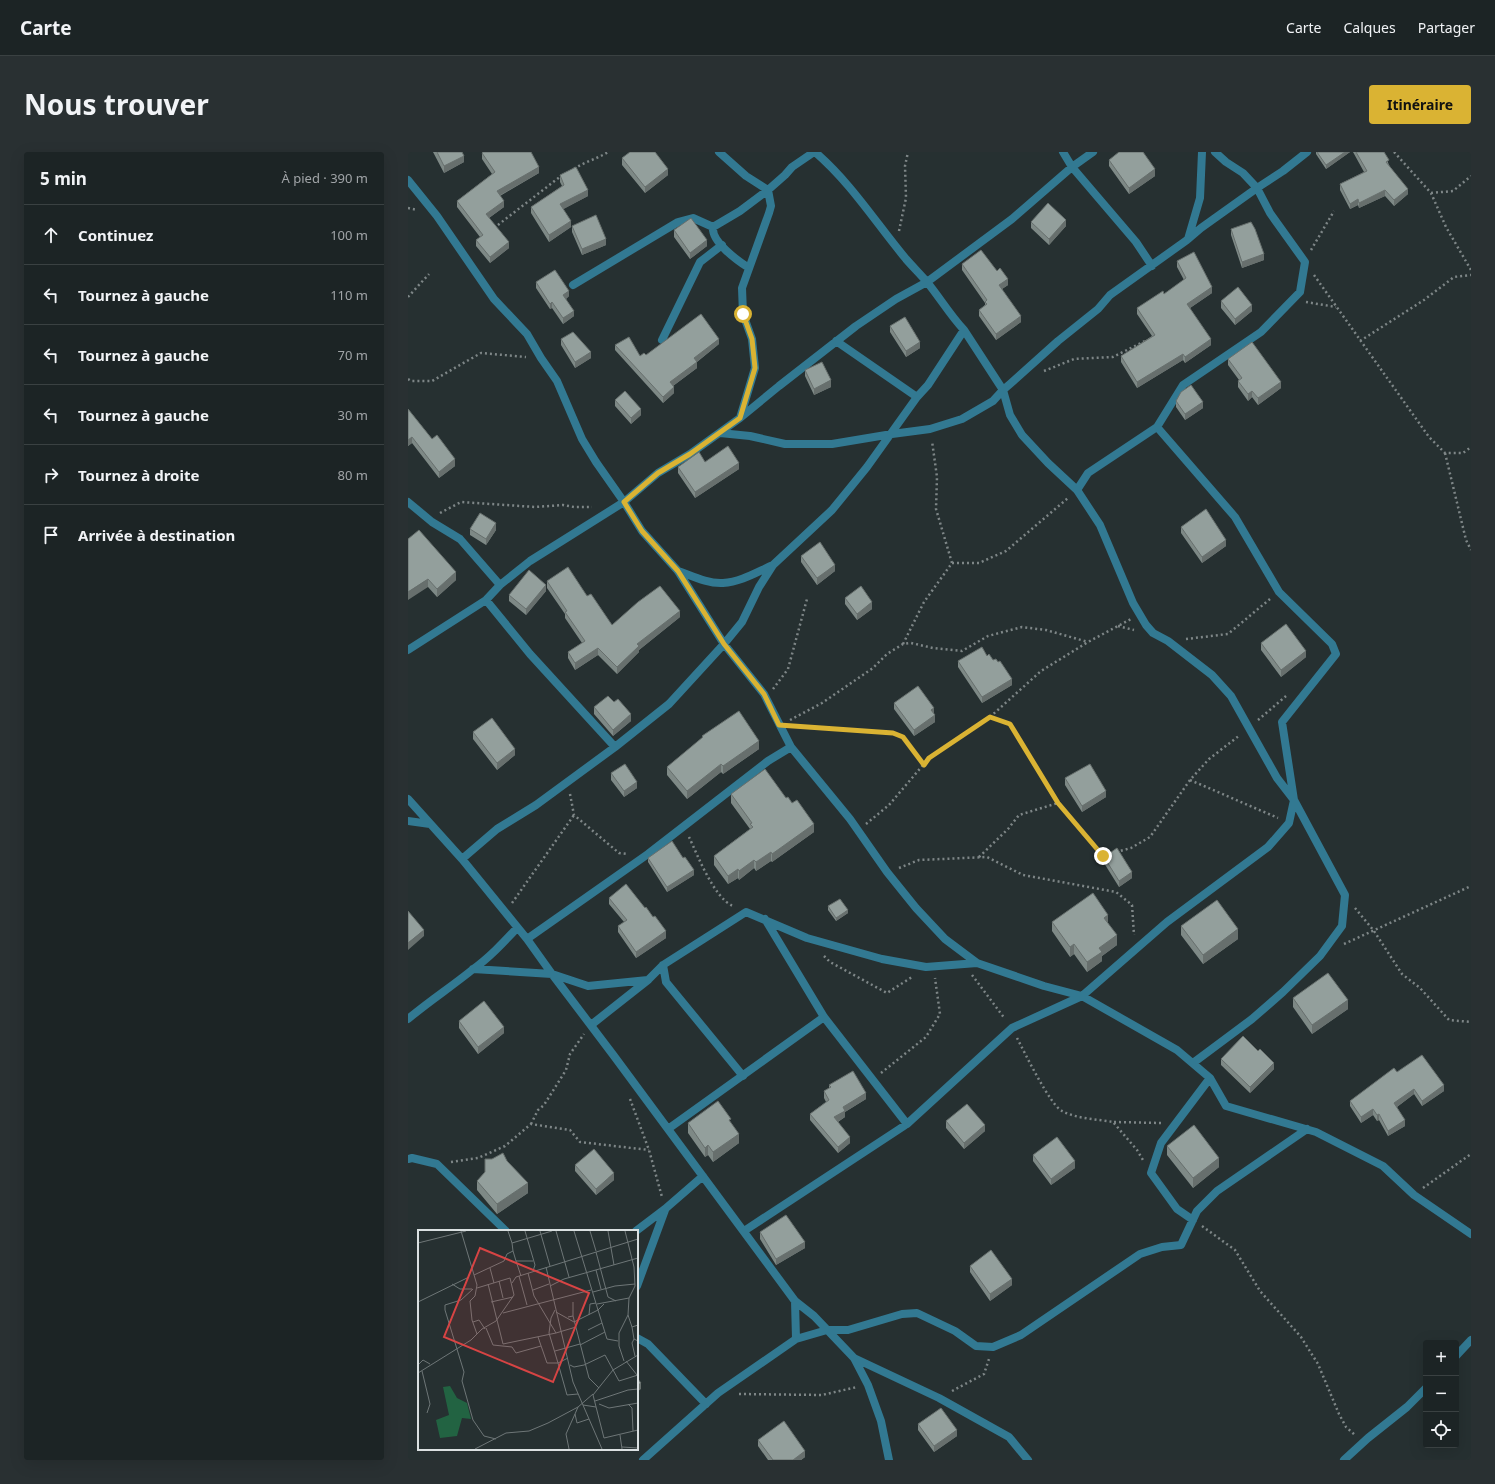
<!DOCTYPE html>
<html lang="fr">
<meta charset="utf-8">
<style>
:root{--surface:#1c2425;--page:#293032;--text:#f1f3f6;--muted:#a0a4a7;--line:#3a4142;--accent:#dab333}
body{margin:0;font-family:"Noto Sans",sans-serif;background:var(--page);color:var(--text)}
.controls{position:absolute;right:12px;bottom:12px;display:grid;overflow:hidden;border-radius:4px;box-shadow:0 4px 16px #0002}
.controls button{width:36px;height:36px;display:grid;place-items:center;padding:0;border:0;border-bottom:1px solid var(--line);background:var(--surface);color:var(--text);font:20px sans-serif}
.stop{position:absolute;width:12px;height:12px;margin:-9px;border:3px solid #dab333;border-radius:50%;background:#fff}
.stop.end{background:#dab333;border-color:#fff;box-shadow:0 1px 4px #0008}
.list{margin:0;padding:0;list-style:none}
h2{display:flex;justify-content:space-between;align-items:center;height:52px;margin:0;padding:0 16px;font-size:17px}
h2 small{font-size:13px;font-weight:400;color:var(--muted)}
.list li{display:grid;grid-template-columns:26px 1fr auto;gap:12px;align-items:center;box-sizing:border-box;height:60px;padding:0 16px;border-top:1px solid var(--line)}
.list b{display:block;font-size:15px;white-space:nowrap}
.list em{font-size:13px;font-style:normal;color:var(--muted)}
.icon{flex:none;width:22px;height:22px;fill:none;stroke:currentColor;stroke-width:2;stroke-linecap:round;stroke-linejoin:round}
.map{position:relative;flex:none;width:1063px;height:1308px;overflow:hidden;border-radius:4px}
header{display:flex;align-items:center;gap:24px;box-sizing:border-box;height:56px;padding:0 20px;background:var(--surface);border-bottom:1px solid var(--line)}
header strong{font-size:19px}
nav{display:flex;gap:22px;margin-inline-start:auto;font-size:14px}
.intro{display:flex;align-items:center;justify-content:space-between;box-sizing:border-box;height:96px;padding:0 24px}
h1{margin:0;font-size:28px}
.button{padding:10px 18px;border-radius:4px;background:var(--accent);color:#111;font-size:14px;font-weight:700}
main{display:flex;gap:24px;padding:0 24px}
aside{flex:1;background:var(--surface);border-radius:4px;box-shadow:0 4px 16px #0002}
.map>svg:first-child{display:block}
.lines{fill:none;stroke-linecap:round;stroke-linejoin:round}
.path{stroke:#7e8687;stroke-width:2.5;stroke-dasharray:2 3;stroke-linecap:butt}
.street{stroke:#327992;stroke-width:8}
.wall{fill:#7e8986}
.shaded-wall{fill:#676f6d}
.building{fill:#939f9c;stroke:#676f6d}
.route{stroke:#dab333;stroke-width:5}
.inset-road{fill:none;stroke:#6e7677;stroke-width:1}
.view{fill:#d74444;fill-opacity:0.15;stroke:#d74444;stroke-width:2}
.inset-edge{fill:none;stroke:#dae0e1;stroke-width:2}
</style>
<header>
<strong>Carte</strong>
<nav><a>Carte</a><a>Calques</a><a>Partager</a></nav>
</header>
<div class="intro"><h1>Nous trouver</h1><a class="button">Itinéraire</a></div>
<main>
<aside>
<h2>5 min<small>À pied · 390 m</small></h2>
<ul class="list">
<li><svg class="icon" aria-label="ahead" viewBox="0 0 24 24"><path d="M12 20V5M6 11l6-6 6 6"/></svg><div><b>Continuez</b></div><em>100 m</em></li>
<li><svg class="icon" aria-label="left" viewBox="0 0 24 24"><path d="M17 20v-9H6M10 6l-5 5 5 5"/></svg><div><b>Tournez à gauche</b></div><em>110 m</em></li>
<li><svg class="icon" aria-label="left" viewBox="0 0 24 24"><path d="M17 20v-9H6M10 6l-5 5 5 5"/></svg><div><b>Tournez à gauche</b></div><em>70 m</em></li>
<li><svg class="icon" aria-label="left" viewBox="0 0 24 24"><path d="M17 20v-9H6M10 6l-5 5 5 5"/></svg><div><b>Tournez à gauche</b></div><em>30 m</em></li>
<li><svg class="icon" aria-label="right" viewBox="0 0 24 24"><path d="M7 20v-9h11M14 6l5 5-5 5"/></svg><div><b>Tournez à droite</b></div><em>80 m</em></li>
<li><svg class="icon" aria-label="arrive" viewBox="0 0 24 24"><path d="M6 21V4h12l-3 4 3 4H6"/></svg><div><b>Arrivée à destination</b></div></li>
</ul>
</aside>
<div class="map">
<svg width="1063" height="1308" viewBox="0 0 1063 1308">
<rect width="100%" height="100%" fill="#263031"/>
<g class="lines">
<path class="path" d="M986,0L1023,41L1038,75L1063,118
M166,17C176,10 189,7 200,0
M1023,41L1045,39L1063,24
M0,56L9,58
M86,76L153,24
M491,79L498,46L497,14L500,0
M903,98L926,59
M906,123L1021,285L1037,301H1055L1063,295
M0,145L21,122
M898,150L928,155
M952,189L1016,148L1046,125L1063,123
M636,219L666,207L705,205L737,189
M0,227L3,229H24L73,201L118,205
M1037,301L1058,388L1063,398
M32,361L53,350L127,355L155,353L166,355H184
M544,411H571L598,399L660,346
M710,474L726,478
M778,487L820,482L862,447
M495,492L516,450L544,411L528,357L529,325L524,289
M365,537L380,517L399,447
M582,565L602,572L650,651
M382,568L414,551L465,516L479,502L495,492L503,491L525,496L554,499L580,484L614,475L638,478L680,490
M850,568L878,544
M385,574L485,581L495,585L515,613
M782,628L870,666
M162,642L166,663L211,701L219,702
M458,672L481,653L521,606L582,565L633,519L680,490L723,467
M281,685C290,704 306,746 325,754
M708,700L723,696L742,685L782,628L801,607L832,583
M571,705L600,677L611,663L650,651L695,704L699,703
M491,716L511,708L579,705L615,723L708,740L724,753L726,783
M104,751L166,663
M947,756L966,779L994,822L1012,836L1041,868L1063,870
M936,792L1063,734
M416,804L422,810L479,841L504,825
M564,823L597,867
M609,886C617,901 642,953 654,959C669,967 689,967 705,970L729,998L735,1008
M473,921L518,885L532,862L527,826
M222,947L241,998L254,1045
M706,970L753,971
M123,972L130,958L136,953L158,918L162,902L176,882
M43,1010L70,1006L97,994L123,972L162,978L172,990L241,998
M1015,1036L1063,1002
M794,1074L827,1098L852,1139L893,1185L910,1212L931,1262L938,1275L947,1283
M544,1239L576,1222L581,1207
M331,1242L414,1243L449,1235"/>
<path class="street" d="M311,0L338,24L360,38L363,54L361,61L334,136L335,162L344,187L347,216L332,266
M407,0C443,31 468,71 498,107C505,115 512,122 519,130C532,146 542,163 556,178
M655,0L664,15L728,90L744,114
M0,28L29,64L86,147L119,182L133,206L149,229L174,287L188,310L216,350L234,379L270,419L316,492L356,542L383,595L442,667L479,720L508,756L537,787L569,811L636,834L674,844L769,898L802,926L818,954L908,980L975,1014L1006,1043L1063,1082
M780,87L792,46L794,0
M341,116C330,109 303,90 305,75L332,59L360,38L377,23L384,15L406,0
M165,133L270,70L285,66L305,75
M254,188L292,110L314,93
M428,189L509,245
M749,275L827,365L871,440L924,492L928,502L874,570L886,648L937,743L934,774L912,804L875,840L844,867L785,911
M312,281L342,284L377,292H424L484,282L522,277L554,267L585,249L595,238L602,232L650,189L690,157L702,143L779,88L793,76L849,36L835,21L818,10L807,0
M669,338L680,321L749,275L775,233L853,180L892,140L897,110L862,61L849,36L875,19L899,0
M0,350L24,370L52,387L92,433
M270,419C284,424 300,432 315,431C333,430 349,420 365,413
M78,448L122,502L207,595
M0,498L78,448L92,433L122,409L216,350L250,321L282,302L332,266L371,234L448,174L488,147L519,130L604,67L664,15L685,0
M0,647L54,707L119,787L144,822L180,834L240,828
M0,669L22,672
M54,707L89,677L128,653L207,595L261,552L316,492L334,470L351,435L365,413L424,358L459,315L509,245L520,233L556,178L595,238L602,263L614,283L640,311L669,338L692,373L725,451L738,473L745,481L760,489L804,523L823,544L869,626L886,648L881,671L860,695L759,770L674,844L604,876L499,972L336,1079
M357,767L416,865L499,972
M119,787L240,702L360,609L383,595
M255,813L258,830L335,924
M65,817L144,822L206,904L387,1149L406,1164L446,1206L460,1233L473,1269L481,1308
M0,867C20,850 43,835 64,818C81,806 95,791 109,776
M183,873L240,828L255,813L338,760L399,786L474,807L518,815L569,811
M260,977L416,865
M0,1007L4,1006L29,1012L98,1079
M785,1068L769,1057L743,1021L753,991L802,926
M228,1079L257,1057L295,1024
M229,1134L257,1058
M387,1149L388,1187
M229,1186L240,1192L298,1252
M1048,1204L1063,1188
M446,1206L531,1246L601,1285L620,1308
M235,1308L310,1241L388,1187L419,1178H440L494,1162L509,1161L547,1179L568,1194L585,1195L613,1183L732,1102L754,1095L773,1093L789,1059L809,1039L899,977
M936,1308L960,1286L999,1255L1018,1236"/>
</g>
<path class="wall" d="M25,0H54L56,10L36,21Z
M908,0H942L918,17L908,2Z
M945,0H976L981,13L1000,42L986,54L977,44L951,56L950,53L942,57L932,38V32L956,20Z
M74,1L131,21L92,44L96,55L81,66L101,96L82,111L68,94V88L72,85L49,55V49L84,22L74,7Z
M214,6L260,23L237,41L214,13Z
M701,8L747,24L721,42L701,14Z
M152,23L180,44L155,57L163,75L141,90L123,61V55L154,34L152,30Z
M623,70L658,74L641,93L623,76Z
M164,74L198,93L174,103L164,80Z
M823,77L856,108L834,116L823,83Z
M266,78L299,94L282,107L266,85Z
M769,109L804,141L782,156L803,193L777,211L775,208L729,236L713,210V204L744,184L729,162V156L756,142L776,128L769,115Z
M554,112L589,119L600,133L594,137L613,170L588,188L571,164V158L577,153V151L554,118Z
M128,130L161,144L158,147L166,164L155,172L144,156L142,157L128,136Z
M813,149L844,159L827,173L813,156Z
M482,174L512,196L498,205L482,180Z
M153,187L183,206L167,216L153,193Z
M311,192L289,210V216L265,234L266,241L255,251L207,198V193L232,204Z
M820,207L873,236L850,253L844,245L840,249L830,235V229L831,228L820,213Z
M397,218L423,235L406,243L397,224Z
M207,248L233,263L223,272L207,254Z
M768,249L795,256L777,268L768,255Z
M0,257L24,287L47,314L31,326L4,291L0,294Z
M297,310L331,317L287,346L270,321V315Z
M773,375L818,394L794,411L773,381Z
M62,377L88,378L78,393L62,383Z
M0,387L48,428L29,445L20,435Z
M393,404L427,419L409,433L393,410Z
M139,429L179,444L204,473L272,465L231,498V500L209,522L190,503L167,518L160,506V500L174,491L157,466V462L139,436Z
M138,439L118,463L101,449V443Z
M437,446L464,457L449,468L437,452Z
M853,491L898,505L873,525L853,498Z
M579,504L585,508L590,510L604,533L574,551L550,515V509Z
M206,550L223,569L205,584L186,562V555Z
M486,551L526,563L527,570L506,584L486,557Z
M65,580L107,603L89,618L65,587Z
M294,584L351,597L315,622L313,620L279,647L259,623V615L294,586Z
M203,621L229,636L216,645L203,628Z
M657,626L698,645L674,660L657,633Z
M323,642L378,646L406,680L364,710L363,709L348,719L346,716L331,728L330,726L320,732L306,713V704L342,677L323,651Z
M696,705L724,726L711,735L696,711Z
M240,706L286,723L259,740L240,710Z
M201,746L258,786L228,806L210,780V774L216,770L201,752Z
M420,754L440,761L428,769L420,758Z
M644,770L700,771L709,793L694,804V809L679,820L666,802L662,805L644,779Z
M773,774L830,787L795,812L773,783Z
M885,846L940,857L904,882L885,855Z
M51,869L96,881L70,902L51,876Z
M813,907L866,917L842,941L813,913Z
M989,920L1036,939L1014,954L1006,942L989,955L997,974L980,984L971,968L969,969L965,963L953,971L942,954V949Z
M421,933L458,947L437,960V965L430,970L442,991L430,1001L402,968V962L418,950L416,946V939L421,936Z
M538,969L577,979L556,997L538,976Z
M280,971H323L331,991L305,1010L300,1003L297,1005L280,981Z
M759,994L811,1015L785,1036L759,1003Z
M625,1003L667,1016L643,1033L625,1009Z
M99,1009L120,1041L89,1062L69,1038V1029Z
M167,1013L206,1028L188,1043L167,1019Z
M352,1080L397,1096L368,1113L352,1087Z
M562,1114L604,1133L582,1149L562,1120Z
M510,1272L549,1284L526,1300L510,1278Z
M350,1288L397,1305L393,1308H360L350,1294Z"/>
<path class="shaded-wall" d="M937,0H942L918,17V13Z
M56,4V10L36,21V14Z
M131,15V21L89,45V39Z
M260,17V23L237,41V35Z
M747,17V24L721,42V36Z
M1000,37V42L986,54V48Z
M180,38V44L152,59V52Z
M977,38V44L951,56V51Z
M950,47V53L942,57V52Z
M96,49V55L78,68V62Z
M658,68V74L641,93V87Z
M163,69V75L141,90V83Z
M198,87V93L174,103V97Z
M299,88V94L282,107V101Z
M101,90V96L82,111V105Z
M856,102V108L834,116V110Z
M600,127V133L591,139V133Z
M804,135V141L779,158V152Z
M161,139V144L155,149V143Z
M144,150V156L142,157V152Z
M844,153V159L827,173V167Z
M166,159V164L155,172V166Z
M613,164V170L588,188V182Z
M311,187V192L286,212V206Z
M803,187V193L777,211V205Z
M512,190V196L498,205V199Z
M183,200V206L167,216V210Z
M775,202V208L729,236V230Z
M289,210V216L262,236V230Z
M423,228V235L406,243V237Z
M873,230V236L850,253V246Z
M266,235V241L255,251V245Z
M844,239V245L840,249V242Z
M795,250V256L777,268V262Z
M233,257V263L223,272V266Z
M4,285V291L0,294V288Z
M47,307V314L31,326V320Z
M331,311V317L287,346V340Z
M88,371V378L78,393V387Z
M818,388V394L794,411V405Z
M427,413V419L409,433V426Z
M48,420V428L29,445V437Z
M20,427V435L0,448V440Z
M138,433V439L118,463V457Z
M464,450V457L449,468V462Z
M272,459V465L231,498V500L209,522V515L229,492Z
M190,496V503L167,518V511Z
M898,499V505L873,525V518Z
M604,527V533L574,551V545Z
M526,556V563L523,558Z
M223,562V569L205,584V578Z
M527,563V570L506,584V578Z
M351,589V597L315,622V614Z
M107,597V603L89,618V611Z
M313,612V620L279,647V639Z
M229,630V636L216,645V639Z
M698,639V645L674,660V654Z
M406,672V680L364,710V702Z
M363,700V709L348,719V710Z
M346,708V716L331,728V719Z
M330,717V726L320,732V724Z
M286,718V723L259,740V735Z
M724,720V726L711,735V729Z
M440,758V761L428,769V766Z
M700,763V772L696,766Z
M830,777V787L795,812V803Z
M16,778V784L0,798V791Z
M258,779V786L228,806V800Z
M709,783V793L694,804V809L679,820V810L691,796Z
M666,792V802L662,805V795Z
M940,848V857L904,882V873Z
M96,875V881L70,902V895Z
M866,911V917L842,941V935Z
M1036,933V939L1014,954V949Z
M1006,937V942L986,957V951Z
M458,941V947L437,960V965L426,972V965L435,955Z
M965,957V963L953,971V965Z
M971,962V968L969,969V963Z
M997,968V974L980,984V979Z
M577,973V979L556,997V991Z
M331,982V991L305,1010V1000Z
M442,985V991L430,1001V995Z
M300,993V1003L297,1005V996Z
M811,1006V1015L785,1036V1026Z
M667,1009V1016L643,1033V1027Z
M206,1021V1028L188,1043V1037Z
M120,1031V1041L89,1062V1052Z
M397,1090V1096L368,1113V1107Z
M604,1127V1133L582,1149V1142Z
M233,1231V1237L229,1240V1234Z
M549,1278V1284L526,1300V1294Z
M397,1299V1305L393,1308H385Z"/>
<path class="building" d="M29,0H54L56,4L36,14Z
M75,0H123L131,15L89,39L96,49L78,62L101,90L82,105L68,88L75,83L49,49L87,20L74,1Z
M222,0H247L260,17L237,35L214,6Z
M711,0H735L747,17L721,36L701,8Z
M909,0H937L918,13Z
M948,0H976L981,8L978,10L1000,37L986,48L977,38L951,51L950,47L942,52L932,32L959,19Z
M168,15L180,38L152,52L163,69L141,83L123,55L156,33L152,23Z
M640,51L658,68L641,87L623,70Z
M188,63L198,87L174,97L164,74Z
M283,66L299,88L282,101L266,78Z
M843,70L847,77L856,102L834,110L823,77Z
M573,98L589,119L592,116L600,127L591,133L613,164L588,182L571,158L579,152L577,150L579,148L554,112Z
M786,100L804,135L779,152L803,187L777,205L775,202L729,230L713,204L747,183L729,156L755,139L756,142L778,126L769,109Z
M147,118L161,139L155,143L166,159L155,166L144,150L142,152L128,130Z
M830,135L844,153L827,167L813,149Z
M293,162L311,187L286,206L289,210L262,230L266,235L255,245L207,193L221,185L232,204L236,201L238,203Z
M497,165L512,190L498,199L482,174Z
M165,180L183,200L167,210L153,187Z
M844,190L873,230L850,246L844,239L840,242L830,229L834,226L820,207Z
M414,210L423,228L406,237L397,218Z
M783,233L795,250L777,262L768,249L773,240Z
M217,239L233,257L223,266L207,248Z
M0,257L24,287L29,283L47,307L31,320L4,285L0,288Z
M320,294L331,311L287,340L270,315L291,300L297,310Z
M798,357L818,388L794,405L773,375Z
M72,361L88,371L78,387L62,377Z
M11,378L48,420L29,437L20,427L0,440V387Z
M412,390L427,413L409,426L393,404Z
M160,415L179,444L183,442L204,473L230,450L252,434L272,459L229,492L231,494L209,515L190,496L167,511L160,500L177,489L157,460L159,459L139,429Z
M121,418L138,433L118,457L101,443Z
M453,434L464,450L449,462L437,446Z
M878,472L898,499L873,518L853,491Z
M574,495L579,504L581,502L585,508L588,507L590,510L592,509L604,527L574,545L550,509Z
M510,534L526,556L523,558L527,563L506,578L486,551Z
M200,544L206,550L210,547L223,562L205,578L186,555Z
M331,559L351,589L315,614L313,612L279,639L259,615L295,585L294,584Z
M84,566L107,597L89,611L65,580Z
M217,612L229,630L216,639L203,621Z
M682,612L698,639L674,654L657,626Z
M357,617L378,646L380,645L384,651L389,648L406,672L364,702L363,700L348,710L346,708L331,719L330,717L320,724L306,704L345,675L342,672L344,671L323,642Z
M264,689L275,706L277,705L286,718L259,735L240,706Z
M709,696L724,720L711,729L696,705Z
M218,732L237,756L238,755L245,765L247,764L258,779L228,800L210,774L219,768L201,746Z
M685,741L700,763L696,766L709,783L691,796L694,800L679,810L666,792L662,795L644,770Z
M432,747L440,758L428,766L420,754Z
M809,748L830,777L795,803L773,774Z
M0,759L16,778L0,791Z
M920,821L940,848L904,873L885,846Z
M76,849L96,875L70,895L51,869Z
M835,884L850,899L852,897L866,911L842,935L813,907Z
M1014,903L1036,933L1014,949L1006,937L986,951L997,968L980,979L971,962L969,963L965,957L953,965L942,949L986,916L989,920Z
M445,919L458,941L435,955L437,959L426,965L442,985L430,995L402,962L421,948L416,939L423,935L421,933Z
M310,949L323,967L321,968L331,982L305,1000L300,993L297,996L280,971Z
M559,952L577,973L556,991L538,969Z
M786,973L811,1006L785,1026L759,994Z
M649,985L667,1009L643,1027L625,1003Z
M186,997L206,1021L188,1037L167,1013Z
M95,1001L99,1009L120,1031L89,1052L69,1029L77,1020V1007H84Z
M378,1063L397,1090L368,1107L352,1080Z
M583,1098L604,1127L582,1142L562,1114Z
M229,1226L233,1231L229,1234Z
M533,1256L549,1278L526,1294L510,1272Z
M376,1269L397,1299L385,1308H365L350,1288Z"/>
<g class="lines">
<path class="route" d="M335,162L344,187L347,216L332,266L282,302L250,321L216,350L234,379L270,419L316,492L356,542L371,573L485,581L495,585L516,613L521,606L582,565L602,572L650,651L695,704"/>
</g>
<g transform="translate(10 1078)">
<rect width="220" height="220" fill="#263031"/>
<path d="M32,156L39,168L49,173L53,189L44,188L39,206L22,208L18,190L31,185L25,157Z" fill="#226342"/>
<path class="inset-road" d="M43,1L59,55L57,66L52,71L54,90L59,104M90,1L94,13L134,1M107,1L117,35L115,41M122,1L132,36M138,1L151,47M172,1L178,21M190,1L196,35M0,13L48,1M95,21L98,31H115M178,22L190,67L198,71M98,31L103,46M128,37L155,152L184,219M72,38L76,53M178,40L183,59M56,45L86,31L89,24L95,21L94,13M101,46L109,75M81,51L85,68M94,53L98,47L220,9M34,54L42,59H54M70,54L85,114L138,103L116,66L110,43M132,56L146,49L220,28M59,58L92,48M55,59L43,70L27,75V80L46,142L44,151L55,190L66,206L78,209M115,60L131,54M175,62L197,56L217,54M0,72L49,48M73,72L95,67M155,72V86M179,74L211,68M186,74L180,80L189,109L200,111M137,80L133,88L131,103L140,133L150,128M138,82L156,92L180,80L156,1M85,83L173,60M171,85L172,74L178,73M210,85L214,97L220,95M150,87L155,86L171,148L181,158M55,92L61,90L67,99M214,97L216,109L220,111M68,98L75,115L94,117L98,123L123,116M170,100L184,93M138,103L158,97M120,107L129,133H140L149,165L160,164M216,109L214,113L217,126M162,115L187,102M137,121L162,114M220,125L195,140L175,165L186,208L220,200M206,131L201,116V103L210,85L211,68L217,56L216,37L207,1M208,131L219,145M0,135L5,130L12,134M152,135L156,137L166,135L187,125L201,151L220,145M4,141L12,174L9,183M0,143L53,110L64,99L78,91L96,65L92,48M177,171L210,160L220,159M181,174L191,178L220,173M210,174L214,178L215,201M165,175L178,177M160,177L157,184L159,193L171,189M202,205L204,219M204,217L220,218M57,219L88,203L111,201L130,193L160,177L175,164M151,219L148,204L157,184"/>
<path class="view" d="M62,18L171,63L135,152L26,107Z"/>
<rect width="220" height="220" class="inset-edge"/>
</g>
</svg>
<div class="controls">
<button>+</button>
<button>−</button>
<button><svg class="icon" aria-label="locate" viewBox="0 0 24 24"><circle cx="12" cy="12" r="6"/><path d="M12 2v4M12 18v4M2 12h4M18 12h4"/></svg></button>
</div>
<div class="stop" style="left:335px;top:162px"></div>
<div class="stop end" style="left:695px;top:704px"></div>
</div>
</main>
